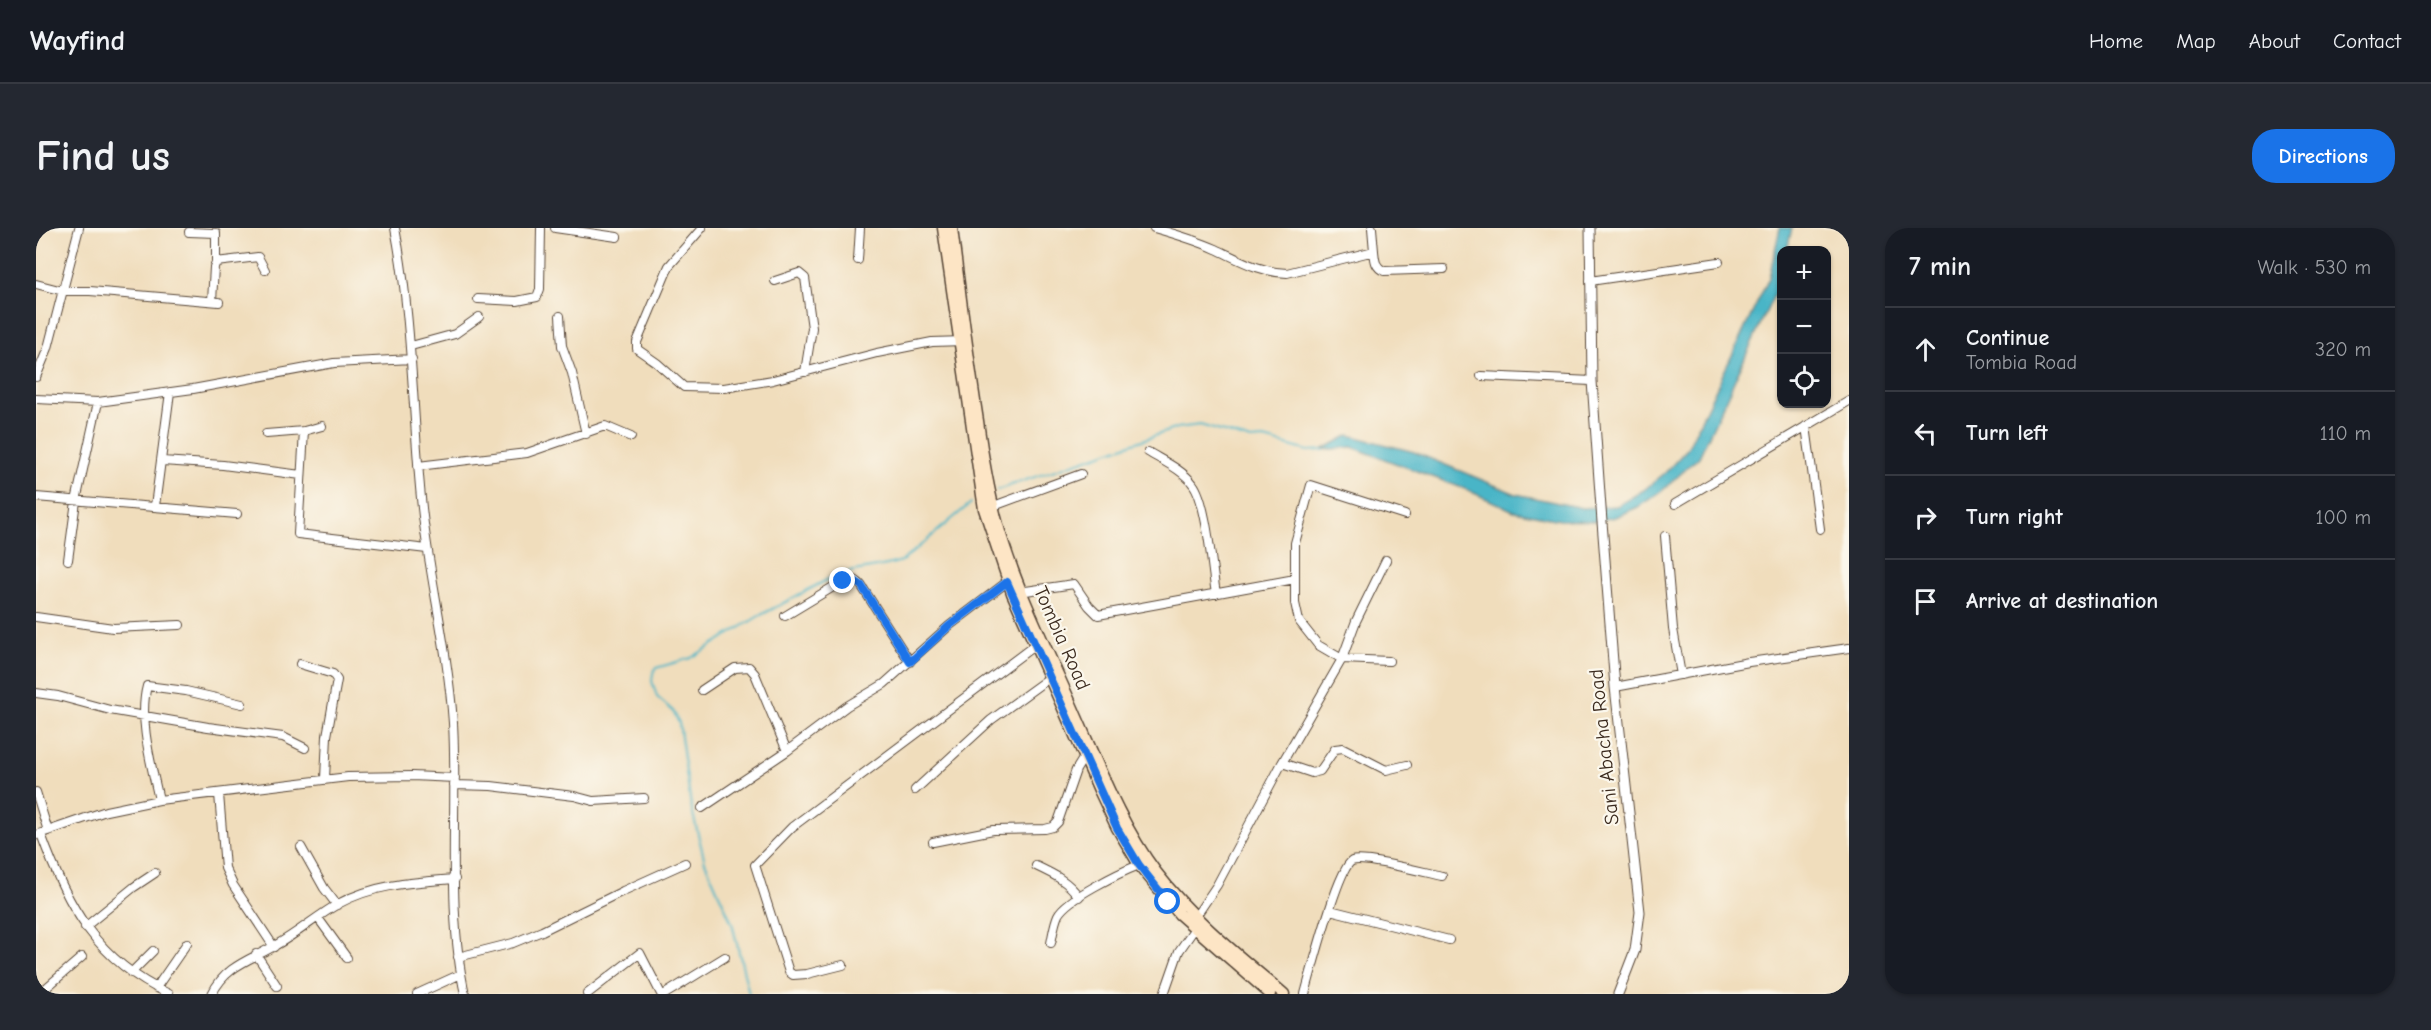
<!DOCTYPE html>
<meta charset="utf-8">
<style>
:root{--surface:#171b24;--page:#242831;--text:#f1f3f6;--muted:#9ea1a6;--line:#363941;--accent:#1a73e8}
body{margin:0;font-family:"Comic Neue",sans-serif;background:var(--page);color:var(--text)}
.controls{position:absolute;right:18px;top:18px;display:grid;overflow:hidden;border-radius:12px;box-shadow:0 2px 4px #0004}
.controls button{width:54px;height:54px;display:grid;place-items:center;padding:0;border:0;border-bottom:2px solid var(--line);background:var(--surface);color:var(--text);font:30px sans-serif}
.stop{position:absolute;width:18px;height:18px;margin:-14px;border:4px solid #1a73e8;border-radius:50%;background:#fff}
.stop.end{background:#1a73e8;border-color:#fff;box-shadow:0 2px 6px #0008}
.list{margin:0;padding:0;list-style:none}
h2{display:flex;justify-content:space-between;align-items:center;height:78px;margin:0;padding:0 24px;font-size:26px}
h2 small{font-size:20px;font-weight:400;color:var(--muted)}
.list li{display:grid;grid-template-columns:39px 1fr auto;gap:18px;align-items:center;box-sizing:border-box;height:84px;padding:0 24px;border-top:2px solid var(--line)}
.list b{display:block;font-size:22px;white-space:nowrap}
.list p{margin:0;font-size:20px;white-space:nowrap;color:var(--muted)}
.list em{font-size:20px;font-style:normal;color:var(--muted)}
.icon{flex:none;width:33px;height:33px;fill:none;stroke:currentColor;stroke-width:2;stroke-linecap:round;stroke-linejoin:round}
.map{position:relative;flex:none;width:1813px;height:766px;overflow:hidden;border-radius:24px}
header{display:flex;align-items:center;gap:36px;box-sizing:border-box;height:84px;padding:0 30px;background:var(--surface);border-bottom:2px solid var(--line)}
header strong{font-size:28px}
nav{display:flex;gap:33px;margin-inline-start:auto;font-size:21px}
.intro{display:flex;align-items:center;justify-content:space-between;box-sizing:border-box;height:144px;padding:0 36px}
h1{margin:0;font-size:42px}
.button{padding:15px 27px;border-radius:24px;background:var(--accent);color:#fff;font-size:21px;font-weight:700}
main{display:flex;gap:36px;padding:0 36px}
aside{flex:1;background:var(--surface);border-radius:24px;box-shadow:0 2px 4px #0004}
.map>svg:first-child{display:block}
.water{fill:#4ab5c7;stroke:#427072;stroke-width:1.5}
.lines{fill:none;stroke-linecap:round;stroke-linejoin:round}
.stream{stroke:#4ab5c7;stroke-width:2}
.minor-casing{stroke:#564536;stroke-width:10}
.tertiary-casing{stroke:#564536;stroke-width:11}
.secondary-casing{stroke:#564536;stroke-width:13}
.minor{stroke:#fff;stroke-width:8}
.tertiary{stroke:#fff;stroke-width:9}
.secondary{stroke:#fde5c5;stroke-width:10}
.route{stroke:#1a73e8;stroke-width:8}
.labels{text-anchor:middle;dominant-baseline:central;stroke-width:4.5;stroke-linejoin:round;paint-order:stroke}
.street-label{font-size:20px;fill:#3b2a1e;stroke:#fbf7ec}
</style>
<header>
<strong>Wayfind</strong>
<nav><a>Home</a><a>Map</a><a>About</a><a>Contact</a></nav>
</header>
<div class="intro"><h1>Find us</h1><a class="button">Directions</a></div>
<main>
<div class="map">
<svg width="1813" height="766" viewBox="0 0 1813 766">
<rect width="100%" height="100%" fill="#fbf7ec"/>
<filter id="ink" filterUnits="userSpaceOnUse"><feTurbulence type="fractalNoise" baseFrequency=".0167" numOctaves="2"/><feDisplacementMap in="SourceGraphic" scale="12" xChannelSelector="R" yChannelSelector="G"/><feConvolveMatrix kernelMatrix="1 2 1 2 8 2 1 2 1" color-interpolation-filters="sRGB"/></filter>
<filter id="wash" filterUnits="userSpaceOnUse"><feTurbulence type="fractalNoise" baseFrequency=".008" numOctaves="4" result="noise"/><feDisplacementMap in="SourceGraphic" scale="24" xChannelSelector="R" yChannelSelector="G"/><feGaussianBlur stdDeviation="1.35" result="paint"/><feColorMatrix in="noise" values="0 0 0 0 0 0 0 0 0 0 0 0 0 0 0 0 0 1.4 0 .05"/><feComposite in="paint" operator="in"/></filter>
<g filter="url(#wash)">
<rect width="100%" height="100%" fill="#f0ddbc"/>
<path class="water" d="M1744,0H1756L1751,22H1746L1743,56L1663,229L1627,262L1602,279L1579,289L1559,293L1524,292L1478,283L1429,261L1316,219L1286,222L1313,207L1378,224L1480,266L1546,280L1581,278L1608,262L1629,245L1651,221L1733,50Z"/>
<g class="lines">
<path class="stream" d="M961,262L1141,200L1164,197L1215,212L1228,211L1272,223L1288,222
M713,766L696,695L669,634L655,578L643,495L637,483L621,469L616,453L617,445L620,440L655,430L723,388L802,346L851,337L866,333L935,275"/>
</g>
</g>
<g filter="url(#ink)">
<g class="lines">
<g class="minor-casing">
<path id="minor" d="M359,0C377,93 376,186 386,280C394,352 412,422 417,495C422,582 410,682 429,766
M519,0L581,9
M666,0L633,38L601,114V121L621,135L648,159L688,160L737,152L841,125L896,114L928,113
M1118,0C1139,6 1160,12 1180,21C1204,32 1223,44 1251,45L1338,23L1336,0
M153,4L180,5V34
M1338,23C1339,32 1339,39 1348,43L1408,41
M822,32L824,0
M739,53L763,45L769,50L776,100L769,144
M1554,53L1683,34
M0,56L27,63H54L183,74
M442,71L481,73L501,69L504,61L505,0
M176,73L178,39L180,34L222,29L229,42
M524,88L526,118L536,145L550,206
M375,118L419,106L443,89
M1445,148L1556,153
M0,149L12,120L43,0
M0,171L62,174L157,161L298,135L376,131
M1770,198L1784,301
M268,203L262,306L391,321
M230,206L268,203L286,198
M1112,224C1127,233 1147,242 1157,256C1171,274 1176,342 1180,366
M126,233L187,237L265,247
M382,238L491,225L569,198L595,209
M0,269L201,286
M1639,276L1813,173
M119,278L134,164
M955,279L1045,246
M1629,308L1637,401L1645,447
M32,332L40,273L62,174
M983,364L1038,356L1053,378L1062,387L1259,351
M749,388L807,353C815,349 818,350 825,357L874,434
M0,389L77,400L144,397
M1353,433L1306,431L1282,417L1263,393L1259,375V315L1275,257L1369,287
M264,436L297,446L301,452L291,508L289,551
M1579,459L1713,434L1813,420
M666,462L699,440L713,439L719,446L751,523
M0,465L22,468L74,482L172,499L247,509L269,520
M1246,535L1276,545L1284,543L1299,521L1307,520L1350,542L1371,537
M418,557L455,558L538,568L557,573L608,570
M879,562L955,492L1013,450
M0,564L12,603
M183,566L189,640L197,657L238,719
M123,572C116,539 102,491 111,458L150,463L206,476
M666,580L751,523L811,478L848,456L913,398L971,354
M5,606C31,678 61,733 133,766
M0,607L70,583L123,572L312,549L376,548L419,550
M897,614L957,602L1009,601L1017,599L1022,594L1040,542L1048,529
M265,619L288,660L301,677
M1000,638C1017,646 1032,653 1043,669
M1294,682L1413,712
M282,690L311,730
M1158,691L1181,657L1246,535L1306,431L1320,393L1350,332
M49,699L98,659L119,645
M1015,715C1017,706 1018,696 1022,687C1031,670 1085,644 1103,637
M220,726L241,758
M422,729L477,715L506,703L587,663L649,635
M807,737L771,746L757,747L753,744L719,637L756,599L999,417
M95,745L117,723
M120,760L151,715
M3,766L46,729
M176,766C190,737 215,732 240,717C262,705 281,688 302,676C338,656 379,654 419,651
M381,766L425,746
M551,766L604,725L625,766
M629,766L689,729
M1128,766L1143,723L1159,700
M1269,766C1275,745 1302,640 1316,633C1326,628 1392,645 1406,648"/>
</g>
<g class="tertiary-casing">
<path id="tertiary" d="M1554,0L1556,153L1566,294L1579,459L1604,684L1599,722L1582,766"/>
</g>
<g class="secondary-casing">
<path id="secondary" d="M907,0L948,281L976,365L1063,562L1081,600L1103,637L1143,686L1234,766
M916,0C924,65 932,129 942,193C947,230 953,267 964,304C983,367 1014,427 1040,487C1064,541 1085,597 1120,644C1156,691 1203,728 1248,766"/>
</g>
<use href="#minor" class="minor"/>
<use href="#tertiary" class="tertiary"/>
<use href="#secondary" class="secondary"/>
</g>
</g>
<g class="lines" filter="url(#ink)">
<path class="route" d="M807,353L814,350L825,357L874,434L913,398L971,354L1081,600L1103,637L1132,674"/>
</g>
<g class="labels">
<g class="street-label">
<text transform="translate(1026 410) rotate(66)">Tombia Road</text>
<text transform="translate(1568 519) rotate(-96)">Sani Abacha Road</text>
</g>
</g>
</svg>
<div class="controls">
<button>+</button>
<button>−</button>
<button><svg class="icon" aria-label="locate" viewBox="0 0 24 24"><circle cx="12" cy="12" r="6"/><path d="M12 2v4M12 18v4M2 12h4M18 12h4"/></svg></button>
</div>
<div class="stop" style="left:1132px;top:674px"></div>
<div class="stop end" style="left:807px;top:353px"></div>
</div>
<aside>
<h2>7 min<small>Walk · 530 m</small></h2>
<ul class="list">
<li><svg class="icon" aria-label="ahead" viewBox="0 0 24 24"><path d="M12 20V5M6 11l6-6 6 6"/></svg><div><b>Continue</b><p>Tombia Road</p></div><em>320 m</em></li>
<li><svg class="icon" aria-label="left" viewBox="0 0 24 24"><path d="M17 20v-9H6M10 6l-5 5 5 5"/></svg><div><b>Turn left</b></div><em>110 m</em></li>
<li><svg class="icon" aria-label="right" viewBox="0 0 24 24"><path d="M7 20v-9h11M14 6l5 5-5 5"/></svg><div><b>Turn right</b></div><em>100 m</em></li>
<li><svg class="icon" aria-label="arrive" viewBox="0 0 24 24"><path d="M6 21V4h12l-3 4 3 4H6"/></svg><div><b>Arrive at destination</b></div></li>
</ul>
</aside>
</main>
